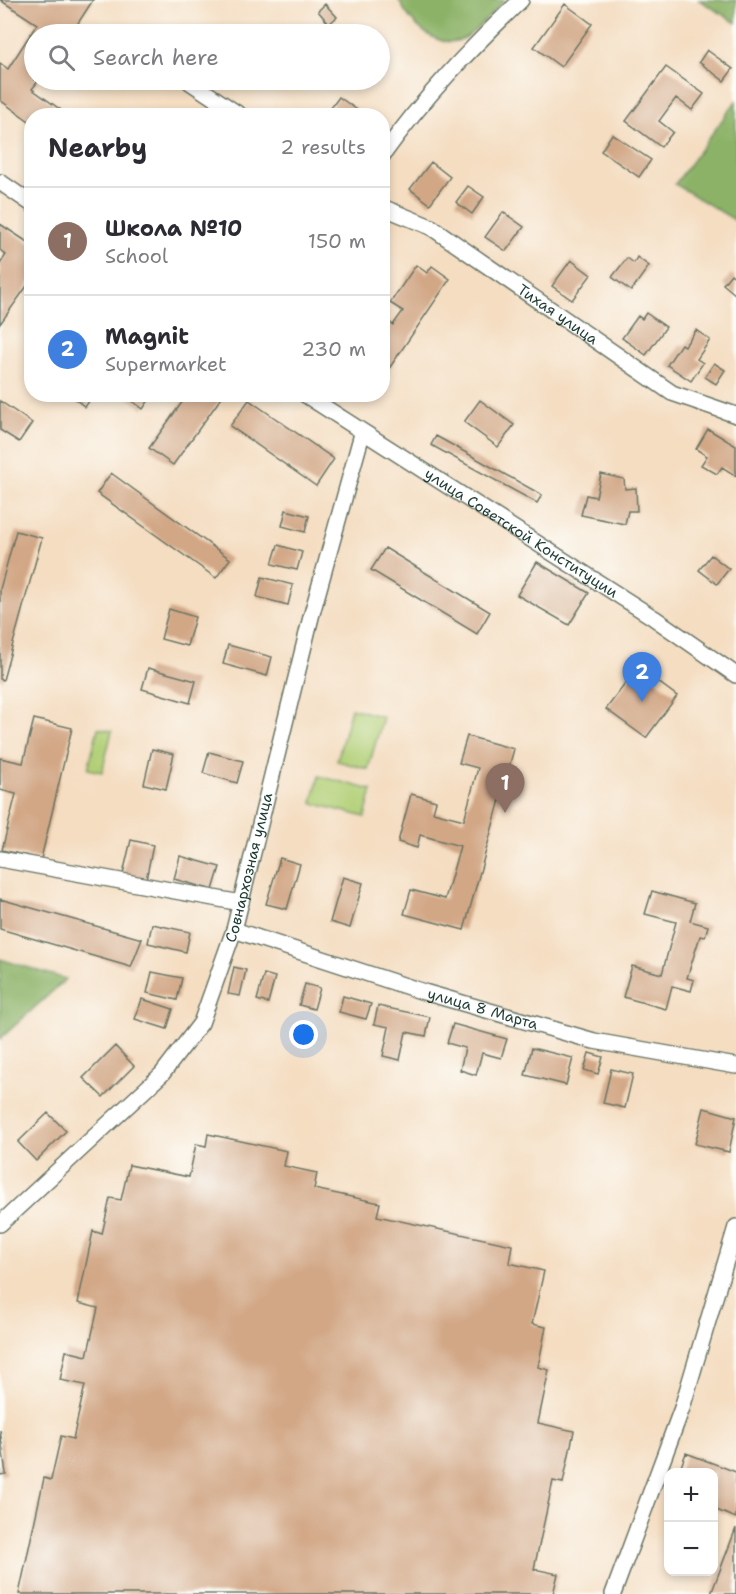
<!DOCTYPE html>
<meta charset="utf-8">
<style>
:root{--surface:#fff;--page:#f2f2f3;--text:#2b2b33;--muted:#7c7c81;--line:#e1e1e2;--accent:#d1495b}
body{margin:0;font-family:"Shantell Sans",sans-serif;background:var(--page);color:var(--text)}
.controls{position:absolute;right:18px;bottom:18px;display:grid;overflow:hidden;border-radius:12px;box-shadow:0 3px 9px #0003}
.controls button{width:54px;height:54px;display:grid;place-items:center;padding:0;border:0;border-bottom:2px solid var(--line);background:var(--surface);color:var(--text);font:30px sans-serif}
.you{position:absolute;left:304px;top:1035px;width:21px;height:21px;margin:-15px;border:4px solid #fff;border-radius:50%;background:#1a73e8;box-shadow:0 0 0 9px #1a73e833}
.badge{display:grid;place-items:center;width:39px;height:39px;border-radius:50%;background:var(--accent);color:#fff;font-size:20px;font-weight:700}
.pin{position:absolute;translate:-50% -50px;filter:drop-shadow(0 2px 3px #0008)}
.pin::after{content:'';position:absolute;top:32px;width:21px;height:18px;background:inherit;clip-path:polygon(0 0,100% 0,50% 100%)}
.list{margin:0;padding:0;list-style:none}
h2{display:flex;justify-content:space-between;align-items:center;height:78px;margin:0;padding:0 24px;font-size:26px}
h2 small{font-size:20px;font-weight:400;color:var(--muted)}
.list li{display:grid;grid-template-columns:39px 1fr auto;gap:18px;align-items:center;box-sizing:border-box;height:108px;padding:0 24px;border-top:2px solid var(--line)}
.list b{display:block;font-size:22px;white-space:nowrap}
.list p{margin:0;font-size:20px;white-space:nowrap;color:var(--muted)}
.list em{font-size:20px;font-style:normal;color:var(--muted)}
.icon{flex:none;width:33px;height:33px;fill:none;stroke:currentColor;stroke-width:2;stroke-linecap:round;stroke-linejoin:round}
.map{position:relative;flex:none;width:736px;height:1594px;overflow:hidden}
.search{position:absolute;background:var(--surface);box-shadow:0 3px 9px #0003;left:24px;top:24px;width:366px;height:66px;display:flex;align-items:center;gap:15px;box-sizing:border-box;padding:0 21px;border-radius:33px;color:var(--muted);font-size:22px}
.panel{position:absolute;background:var(--surface);box-shadow:0 3px 9px #0003;left:24px;top:108px;width:366px;height:294px;border-radius:24px}
.map>svg:first-child{display:block}
.green{fill:#b1cf76;stroke:#688655;stroke-width:1.5}
.forest{fill:#8cb267;stroke:#56784e;stroke-width:1.5}
.building{fill:#d2a786}
.lines{fill:none;stroke-linecap:round;stroke-linejoin:round}
.minor-casing{stroke:#6a7565;stroke-width:18}
.minor{stroke:#fff;stroke-width:15}
.labels{text-anchor:middle;dominant-baseline:central;stroke-width:4.5;stroke-linejoin:round;paint-order:stroke}
.street-label{font-size:15px;fill:#1f3d34;stroke:#fdfcf7}
</style>
<div class="map">
<svg width="736" height="1594" viewBox="0 0 736 1594">
<rect width="100%" height="100%" fill="#fdfcf7"/>
<filter id="ink" filterUnits="userSpaceOnUse"><feTurbulence type="fractalNoise" baseFrequency=".0167" numOctaves="2"/><feDisplacementMap in="SourceGraphic" scale="12" xChannelSelector="R" yChannelSelector="G"/><feConvolveMatrix kernelMatrix="1 2 1 2 8 2 1 2 1" color-interpolation-filters="sRGB"/></filter>
<filter id="wash" filterUnits="userSpaceOnUse"><feTurbulence type="fractalNoise" baseFrequency=".008" numOctaves="4" result="noise"/><feDisplacementMap in="SourceGraphic" scale="24" xChannelSelector="R" yChannelSelector="G"/><feGaussianBlur stdDeviation="1.35" result="paint"/><feColorMatrix in="noise" values="0 0 0 0 0 0 0 0 0 0 0 0 0 0 0 0 0 1.4 0 .05"/><feComposite in="paint" operator="in"/></filter>
<g filter="url(#wash)">
<rect width="100%" height="100%" fill="#f4ddc1"/>
<path class="green" d="M351,708L383,717L368,769L337,761Z
M98,728L112,731L102,772L88,769Z
M319,776L372,790L365,817L312,803Z"/>
<path class="forest" d="M399,0H505C493,11 481,27 468,36C440,54 409,24 399,0Z
M699,0H736V23Z
M736,101V221L675,184Z
M0,959L66,979L0,1039Z"/>
<g id="blocks">
<path class="building" d="M0,0H93L71,34H34V80H39L32,89L61,110L57,116H32V123L0,100V63L8,69L37,24Z
M325,4L337,17L329,24L318,11Z
M565,4L592,24L561,67L534,47Z
M707,50L733,69L724,81L699,62Z
M666,67L704,94L692,110L676,98L659,121L673,132L661,147L626,121Z
M339,97L360,112L357,116H325Z
M612,134L651,160L639,177L601,151Z
M431,162L450,177L430,204L410,189Z
M468,186L484,197L472,214L456,202Z
M503,212L524,227L506,251L485,237Z
M0,224L32,245V279L0,324V264L6,255L0,250Z
M637,257L649,266L631,291L612,277L627,258L634,263Z
M571,260L591,275L572,300L552,286Z
M416,265L427,273L432,266L450,279L386,373L382,371V321L384,318L393,325L403,311L390,303Z
M731,274L736,278V295L723,284Z
M646,313L666,327L646,355L622,338L638,316L642,319Z
M696,330L710,340L697,359L703,363L691,381L667,365L681,344L685,346Z
M714,363L725,370L716,384L705,377Z
M69,394H94L85,407Z
M123,394H153L143,409Z
M188,394H224L173,465L149,448Z
M249,400L334,459L316,486L230,426Z
M480,400L514,425L498,447L464,422Z
M0,401L32,423L19,442L0,430Z
M708,429L736,446V476L722,467L717,474L701,465L707,456L696,449Z
M436,436L542,495L537,503L431,445Z
M111,473L230,559L216,578L97,493Z
M601,474L624,479L625,489L636,488L637,511H628L625,524L581,515L586,495L596,497Z
M286,510L309,516L305,532L282,526Z
M16,531L42,538L3,680L0,679V589Z
M278,545L302,552L297,570L272,564Z
M385,548L490,612L477,634L371,570Z
M711,555L729,569L717,584L699,570Z
M537,562L589,593L569,625L517,595Z
M262,577L293,585L288,605L257,597Z
M169,609L195,617L187,646L161,639Z
M228,645L272,657L267,676L223,664Z
M638,667L677,696L646,738L606,709Z
M148,668L196,681L190,703L142,689Z
M34,719L72,728L41,859L2,850L16,794L0,790V758L23,763Z
M467,736L514,749L464,930L404,914L411,890L445,899L460,846L420,835L417,848L398,842L411,794L436,801L433,812L464,820L478,768L459,763Z
M152,749L174,754L166,789L144,784Z
M209,752L243,761L237,783L203,773Z
M131,840L153,845L146,880L123,874Z
M180,856L220,867L213,890L174,879Z
M280,858L300,864L287,909L266,904Z
M343,877L363,883L350,928L330,922Z
M652,891L695,903L690,921L708,926L705,937L700,936L687,978L694,980L691,991L672,986L666,1009L623,997L632,966L662,974L676,922L645,914Z
M0,899L142,939L131,967L0,929Z
M152,924L190,932L186,952L148,943Z
M234,967L246,970L240,996L228,994Z
M152,972L182,978L177,1000L147,993Z
M264,974L275,977L268,1003L257,1000Z
M305,984L320,988L314,1009L299,1005Z
M343,996L371,1004L366,1019L339,1012Z
M142,999L173,1009L167,1029L135,1019Z
M378,1006L430,1017L426,1036L406,1032L400,1060L383,1056L389,1027L374,1024Z
M453,1024L507,1039L501,1058L482,1053L476,1075L460,1070L465,1048L447,1043Z
M115,1046L134,1066L103,1097L83,1078Z
M532,1048L573,1058L566,1085L525,1075Z
M589,1053L603,1057L598,1074L584,1070Z
M611,1069L633,1074L625,1108L603,1103Z
M704,1108L736,1117L729,1152L695,1144Z
M48,1113L66,1131L36,1161L18,1142Z
M208,1134L287,1151L284,1166L317,1173L314,1189L380,1203L377,1216L512,1245L509,1263L544,1271L532,1324L546,1327L538,1367L549,1370L538,1423L574,1431L563,1483L553,1481L534,1569L558,1574L553,1594H19L44,1478L51,1480L61,1436L73,1439L85,1385L60,1380L66,1351L87,1356L98,1308L78,1303L93,1231L102,1234L110,1198L121,1200L129,1165L189,1177L196,1144L206,1146Z
M0,1430L6,1474L0,1475Z
M686,1453L736,1472V1518L714,1509V1472H679Z
M736,1528V1594H711Z"/>
</g>
</g>
<g filter="url(#ink)">
<use href="#blocks" fill-opacity="0" stroke="#6a7565" stroke-width="1.5"/>
<g class="lines">
<g class="minor-casing">
<g id="minor">
<path d="M190,82L241,116"/>
<path d="M382,156C425,96 469,50 521,0"/>
<path d="M0,182L32,204"/>
<path id="s1" d="M382,207L431,227L672,393L736,415"/>
<path id="s2" d="M304,394L654,618L736,675"/>
<path d="M0,859L241,903"/>
<path id="s3" d="M234,930L424,992L594,1041L736,1066"/>
<path id="s4" d="M0,1224L162,1074L201,1023L234,930L311,617L362,434"/>
<path d="M613,1594L682,1408L736,1227"/>
</g>
</g>
<use href="#minor" class="minor"/>
</g>
</g>
<g class="labels">
<g class="street-label">
<text stroke="none"><textPath href="#s1" startOffset="207">Тихая улица</textPath></text>
<text stroke="none"><textPath href="#s2" startOffset="258">улица Советской Конституции</textPath></text>
<text stroke="none"><textPath href="#s4" startOffset="448">Совнархозная улица</textPath></text>
<text stroke="none"><textPath href="#s3" startOffset="261">улица 8 Марта</textPath></text>
</g>
</g>
</svg>
<div class="controls">
<button>+</button>
<button>−</button>
</div>
<div class="you"></div>
<div class="pin badge" style="left:505px;top:813px;background:#8d6e63">1</div>
<div class="pin badge" style="left:642px;top:702px;background:#3f7fe0">2</div>
<div class="search"><svg class="icon" aria-label="search" viewBox="0 0 24 24"><circle cx="10" cy="10" r="6"/><path d="M15 15l6 6"/></svg>Search here</div>
<section class="panel">
<h2>Nearby<small>2 results</small></h2>
<ul class="list">
<li><span class="badge" style="background:#8d6e63">1</span><div><b>Школа №10</b><p>School</p></div><em>150 m</em></li>
<li><span class="badge" style="background:#3f7fe0">2</span><div><b>Magnit</b><p>Supermarket</p></div><em>230 m</em></li>
</ul>
</section>
</div>
